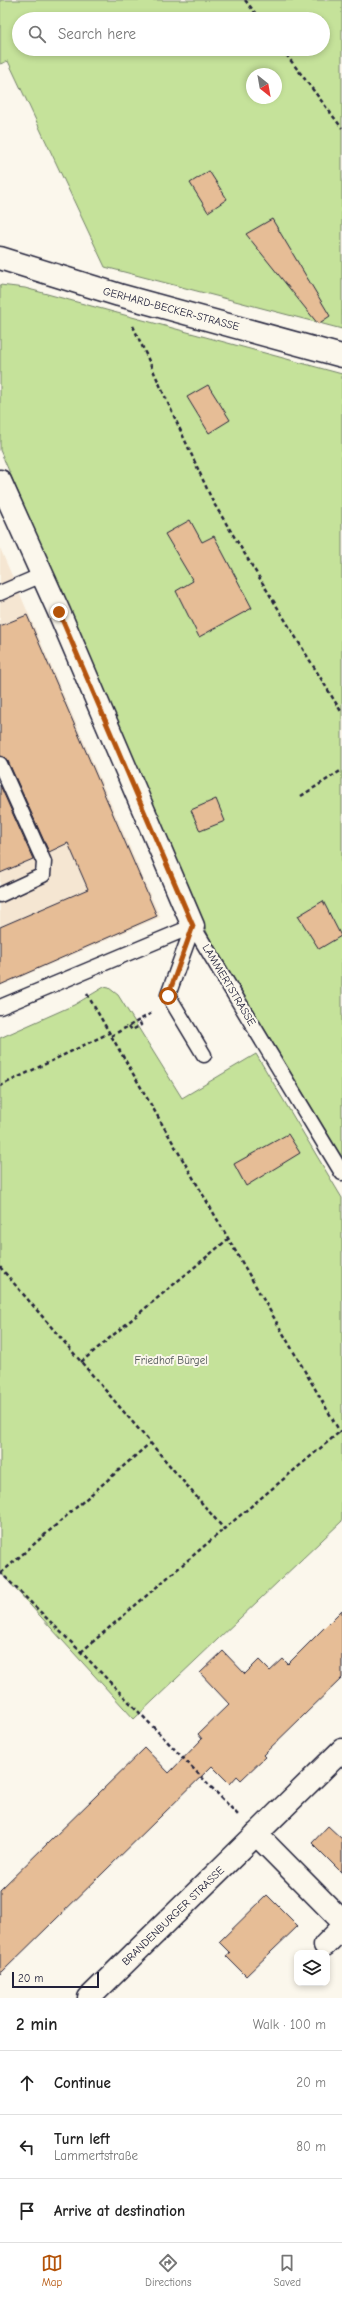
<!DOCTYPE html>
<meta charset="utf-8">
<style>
:root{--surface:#fff;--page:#f2f2f2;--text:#222;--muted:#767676;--line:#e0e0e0;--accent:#b45309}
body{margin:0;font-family:"Comic Neue",sans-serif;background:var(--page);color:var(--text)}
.controls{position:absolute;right:12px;bottom:12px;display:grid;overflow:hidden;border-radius:8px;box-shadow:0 2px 6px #0003}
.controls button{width:36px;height:36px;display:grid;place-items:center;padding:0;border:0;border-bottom:1px solid var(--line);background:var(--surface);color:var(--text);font:20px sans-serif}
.compass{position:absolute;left:246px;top:68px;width:36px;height:36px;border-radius:50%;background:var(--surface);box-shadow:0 2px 6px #0003;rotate:149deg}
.scale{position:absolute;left:12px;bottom:10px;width:87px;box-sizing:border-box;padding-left:4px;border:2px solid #22223b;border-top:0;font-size:11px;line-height:14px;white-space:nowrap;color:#22223b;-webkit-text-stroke:3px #fbf7ec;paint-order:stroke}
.stop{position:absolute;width:12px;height:12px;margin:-9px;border:3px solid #b45309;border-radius:50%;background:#fff}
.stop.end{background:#b45309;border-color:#fff;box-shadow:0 1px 4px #0008}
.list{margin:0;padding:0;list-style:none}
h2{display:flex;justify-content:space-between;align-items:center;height:52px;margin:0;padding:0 16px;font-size:17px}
h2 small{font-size:13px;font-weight:400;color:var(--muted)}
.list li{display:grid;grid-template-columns:26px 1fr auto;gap:12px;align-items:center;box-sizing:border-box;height:64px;padding:0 16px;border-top:1px solid var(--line)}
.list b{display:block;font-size:15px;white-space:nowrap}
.list p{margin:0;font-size:13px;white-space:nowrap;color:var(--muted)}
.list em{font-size:13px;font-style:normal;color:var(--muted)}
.icon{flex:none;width:22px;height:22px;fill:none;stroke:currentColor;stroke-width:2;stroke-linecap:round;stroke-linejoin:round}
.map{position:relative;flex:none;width:342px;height:1998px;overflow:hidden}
.search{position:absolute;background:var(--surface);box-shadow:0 2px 6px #0003;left:12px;right:12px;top:12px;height:44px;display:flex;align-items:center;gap:10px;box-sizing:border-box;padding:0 14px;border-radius:22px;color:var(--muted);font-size:15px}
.sheet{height:244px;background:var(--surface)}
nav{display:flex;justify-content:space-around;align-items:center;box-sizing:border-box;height:56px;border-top:1px solid var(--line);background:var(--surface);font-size:11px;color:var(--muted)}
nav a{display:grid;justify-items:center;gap:2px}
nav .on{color:var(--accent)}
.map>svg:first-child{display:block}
.built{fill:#f5e6d2}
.green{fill:#c5e29a;stroke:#74826a;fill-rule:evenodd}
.building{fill:#e6bd96;stroke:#22223b}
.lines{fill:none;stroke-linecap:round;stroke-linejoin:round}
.lane-casing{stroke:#22223b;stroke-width:17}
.street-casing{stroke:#22223b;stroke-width:25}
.path{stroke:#22223b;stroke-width:2.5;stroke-dasharray:4 3;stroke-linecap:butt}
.lane{stroke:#fbf7ec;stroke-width:14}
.street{stroke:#fbf7ec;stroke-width:22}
.route{stroke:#b45309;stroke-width:5}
.labels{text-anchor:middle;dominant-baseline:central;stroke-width:4;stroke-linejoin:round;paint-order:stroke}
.street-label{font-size:11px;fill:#22223b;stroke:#fbf7ec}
.park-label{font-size:11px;fill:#4b5253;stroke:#fbf7ec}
</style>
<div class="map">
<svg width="342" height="1998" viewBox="0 0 342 1998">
<rect width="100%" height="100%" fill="#fbf7ec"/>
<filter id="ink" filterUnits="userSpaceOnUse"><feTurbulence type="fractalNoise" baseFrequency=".025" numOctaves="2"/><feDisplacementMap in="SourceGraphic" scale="8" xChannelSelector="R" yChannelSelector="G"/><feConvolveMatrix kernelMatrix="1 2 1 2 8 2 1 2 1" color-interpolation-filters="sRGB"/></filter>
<g filter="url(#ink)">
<path class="built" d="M0,548L160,917L0,986Z"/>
<path class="green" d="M0,0H342V329L105,267L8,61L0,64ZM19,19H323V49H19ZM252,74H276V98H252Z
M0,285L25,288L342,374V1157L209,937L0,450Z
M104,987L109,988L118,995L182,1098L256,1054L342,1198V1521L134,1719L0,1572V1038L74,1005Z"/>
<path class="building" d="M209,171L227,199L208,212L190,183Z
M272,219L330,316L318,324L246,234Z
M208,385L230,420L209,433L187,397Z
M190,520L202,542L214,536L252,608L199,637L176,591L193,581L165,534Z
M27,615L157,916L0,985V927L88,889L68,843L49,852L8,761L0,756V626Z
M0,785L33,859L0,873Z
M216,799L225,821L200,831L191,810Z
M323,901L341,936L319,949L298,916Z
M288,1134L300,1153L246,1186L234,1164Z
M342,1610V1678L263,1755L265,1757L241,1780L237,1776L230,1784L212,1766L0,1974V1890L145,1748L169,1773L202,1739L198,1734L229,1704L200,1673L223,1651L245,1674L259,1660L270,1671L283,1659L288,1664Z
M328,1826L342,1839V1873L312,1843Z
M267,1895L298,1926L246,1976L226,1956L230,1953L219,1942Z"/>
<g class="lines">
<g class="lane-casing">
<path id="lane" d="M0,593L42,575
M0,764L44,862L43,875L0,895
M193,926L342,1173
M193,926L168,995L204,1055
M0,1007L193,926"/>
</g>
<g class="street-casing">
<path id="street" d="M0,258L119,295L342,356
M0,481L59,612L193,926
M256,1834L342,1921
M325,1945L342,1928
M89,1998L342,1750"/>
</g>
<path class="path" d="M245,0L260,19
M282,49L342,128
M133,326L213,502L342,713
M301,796L342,770
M87,994L340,1432
M129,1026L132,1030L141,1025L139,1020
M111,1036L152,1013
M0,1086L109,1033
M0,1267L224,1529L342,1430
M81,1362L228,1239
M0,1572L81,1652L239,1816
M1,1573L150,1443
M81,1652L224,1529"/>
<use href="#lane" class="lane"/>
<use href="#street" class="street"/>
</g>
</g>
<g class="lines" filter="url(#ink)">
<path class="route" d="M59,612L193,926L168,996"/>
</g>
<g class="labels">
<g class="street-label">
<text transform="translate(171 309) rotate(15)">GERHARD-BECKER-STRASSE</text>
<text transform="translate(229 985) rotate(59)">LAMMERTSTRASSE</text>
<text transform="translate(173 1916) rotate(-44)">BRANDENBURGER STRASSE</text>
</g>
<g class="park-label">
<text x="171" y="1360">Friedhof Bürgel</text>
</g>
</g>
</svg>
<div class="controls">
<button><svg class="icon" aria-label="layers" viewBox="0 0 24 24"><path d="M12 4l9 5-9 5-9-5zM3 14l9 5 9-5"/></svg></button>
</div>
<svg class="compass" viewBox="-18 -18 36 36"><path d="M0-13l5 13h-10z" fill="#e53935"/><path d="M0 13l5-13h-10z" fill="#767676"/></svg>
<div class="scale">20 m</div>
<div class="stop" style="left:168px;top:996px"></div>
<div class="stop end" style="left:59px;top:612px"></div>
<div class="search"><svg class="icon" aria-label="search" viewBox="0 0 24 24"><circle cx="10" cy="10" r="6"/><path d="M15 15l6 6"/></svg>Search here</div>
</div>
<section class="sheet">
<h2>2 min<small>Walk · 100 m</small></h2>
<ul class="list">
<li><svg class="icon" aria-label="ahead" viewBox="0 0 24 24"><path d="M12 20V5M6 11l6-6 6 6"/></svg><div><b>Continue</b></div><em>20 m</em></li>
<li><svg class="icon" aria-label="left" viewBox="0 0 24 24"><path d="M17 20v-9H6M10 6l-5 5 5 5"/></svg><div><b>Turn left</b><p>Lammertstraße</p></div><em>80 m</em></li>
<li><svg class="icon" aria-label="arrive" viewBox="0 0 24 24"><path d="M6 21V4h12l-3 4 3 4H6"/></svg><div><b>Arrive at destination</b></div></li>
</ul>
</section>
<nav>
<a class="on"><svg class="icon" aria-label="map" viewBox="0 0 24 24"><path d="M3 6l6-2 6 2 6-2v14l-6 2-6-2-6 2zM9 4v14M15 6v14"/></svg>Map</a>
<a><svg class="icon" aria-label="directions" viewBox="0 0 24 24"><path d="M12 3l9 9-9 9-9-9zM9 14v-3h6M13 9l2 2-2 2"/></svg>Directions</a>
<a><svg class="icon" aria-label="saved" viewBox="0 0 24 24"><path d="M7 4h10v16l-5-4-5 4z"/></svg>Saved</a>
</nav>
